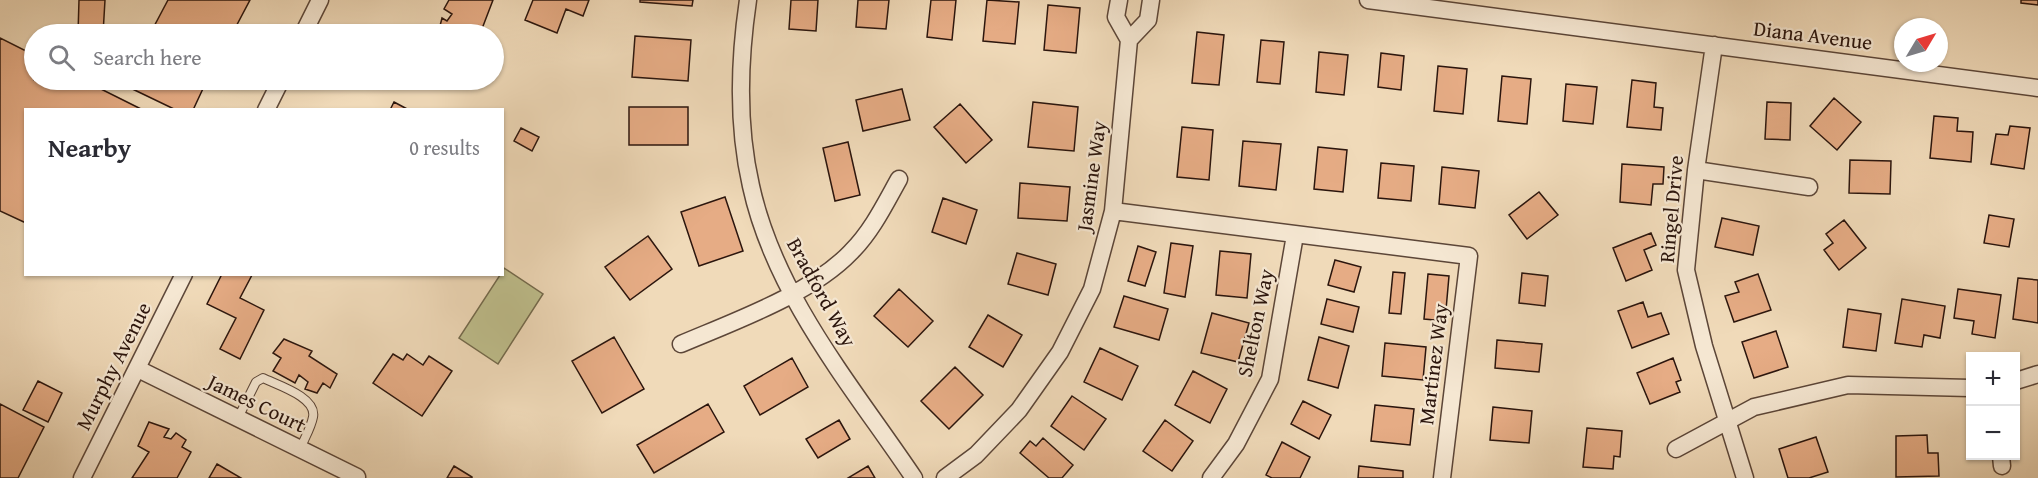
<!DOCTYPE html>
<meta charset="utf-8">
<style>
:root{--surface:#fff;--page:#f7f7f7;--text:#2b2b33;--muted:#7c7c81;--line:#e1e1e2}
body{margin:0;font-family:"Gentium Book Plus",serif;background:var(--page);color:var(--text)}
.controls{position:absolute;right:18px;bottom:18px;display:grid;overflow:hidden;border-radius:0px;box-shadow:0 2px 4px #0004}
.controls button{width:54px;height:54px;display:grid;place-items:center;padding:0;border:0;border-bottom:2px solid var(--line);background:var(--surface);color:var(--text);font:30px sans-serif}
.compass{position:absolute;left:1894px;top:18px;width:54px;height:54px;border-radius:50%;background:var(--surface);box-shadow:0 2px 4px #0004;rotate:52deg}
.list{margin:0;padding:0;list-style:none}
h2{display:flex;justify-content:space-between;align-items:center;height:78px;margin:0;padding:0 24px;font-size:26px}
h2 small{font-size:20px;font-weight:400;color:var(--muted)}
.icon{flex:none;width:33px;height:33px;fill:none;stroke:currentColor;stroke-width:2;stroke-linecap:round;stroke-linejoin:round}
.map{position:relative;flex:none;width:2038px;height:478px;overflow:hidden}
.search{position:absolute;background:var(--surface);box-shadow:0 2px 4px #0004;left:24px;top:24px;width:480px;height:66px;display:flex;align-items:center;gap:15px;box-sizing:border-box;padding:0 21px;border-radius:33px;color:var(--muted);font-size:22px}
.panel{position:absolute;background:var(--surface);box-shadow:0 2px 4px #0004;left:24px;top:108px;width:480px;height:168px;border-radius:0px}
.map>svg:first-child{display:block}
.park{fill:#bebe8c;stroke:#746a4c;stroke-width:1.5}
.building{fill:#e6ac85;stroke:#2b150d;stroke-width:1.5}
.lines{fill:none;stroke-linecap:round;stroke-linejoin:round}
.service-casing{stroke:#5c4638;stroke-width:10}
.minor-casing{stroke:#5c4638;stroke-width:19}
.service{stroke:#f5e7d2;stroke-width:8}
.minor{stroke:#f5e7d2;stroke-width:16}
.labels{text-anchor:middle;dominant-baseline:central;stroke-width:4.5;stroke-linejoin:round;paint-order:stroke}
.street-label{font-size:21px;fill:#2b150d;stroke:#f5e7d2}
</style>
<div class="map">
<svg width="2038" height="478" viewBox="0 0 2038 478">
<rect width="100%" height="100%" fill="#f0dab9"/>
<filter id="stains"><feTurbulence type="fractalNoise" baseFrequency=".00333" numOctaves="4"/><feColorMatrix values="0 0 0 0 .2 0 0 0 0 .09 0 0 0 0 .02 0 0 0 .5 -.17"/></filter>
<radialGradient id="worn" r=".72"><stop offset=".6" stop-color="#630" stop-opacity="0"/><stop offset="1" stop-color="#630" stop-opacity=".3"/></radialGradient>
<path class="park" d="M504,268L543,294L498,364L459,338L500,275L502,274Z"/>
<path class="building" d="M79,0H105L103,34H78Z
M168,0H250L232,34H150Z
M449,0H493L480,34H430L434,25L440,26L442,18L447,21L452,14L444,9Z
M533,0H589L583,16L566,9L557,33L525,20Z
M640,0H693L692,6L640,2Z
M791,0H818L816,31L789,29Z
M858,0H889L886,29L856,27Z
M931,0H956L952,40L927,37Z
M987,0L1019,2L1015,44L983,41Z
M2021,0H2038V5L2021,3Z
M1048,5L1080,8L1076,53L1044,50Z
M1197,32L1224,35L1219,85L1192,83Z
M635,36L691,40L688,81L632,77Z
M0,38L34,55V80H83L143,110H26V223L0,211Z
M1261,40L1284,42L1280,84L1257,82Z
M1319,52L1348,55L1344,95L1316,92Z
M1381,53L1404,56L1401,90L1378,87Z
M1438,66L1467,69L1463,114L1434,111Z
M1502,76L1531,79L1527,124L1498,121Z
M95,80H118L95,83Z
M121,80H207L193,110H176L120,83Z
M1632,80L1656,83L1654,107L1663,108L1661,130L1627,127Z
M1566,84L1597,87L1593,124L1563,121Z
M902,89L910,120L863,131L856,100Z
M1834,98L1861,122L1837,150L1810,126Z
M394,102L409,110H390Z
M1033,102L1078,107L1074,151L1028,147Z
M1767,102L1791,103L1790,140L1765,139Z
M960,104L992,140L966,163L934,127Z
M629,107H688V145H629Z
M1934,116L1958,118L1957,131L1973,132L1971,162L1930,158Z
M2010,126L2030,128L2024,169L1991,164L1996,134L2008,135Z
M1182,127L1213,130L1209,180L1177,177Z
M521,128L539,137L532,151L514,141Z
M1243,141L1281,144L1276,190L1239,186Z
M848,142L860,195L835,201L823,148Z
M1318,147L1347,150L1343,192L1314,189Z
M1850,160L1891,161L1890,194L1849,193Z
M1381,163L1414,166L1411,201L1378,198Z
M1622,164L1664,167L1663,184H1653L1651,205L1620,202Z
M1442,167L1479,171L1475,208L1439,204Z
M1020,183L1070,187L1067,221L1018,218Z
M1539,192L1558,215L1527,239L1509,215Z
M725,197L743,251L699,266L681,212Z
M943,198L977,210L966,244L932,232Z
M1989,215L2014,219L2009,247L1984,243Z
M1722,218L1759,226L1753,255L1715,247Z
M1844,220L1866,248L1839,270L1824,250L1833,243L1826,234Z
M1651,233L1656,245L1644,250L1652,270L1626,281L1613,248Z
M648,236L672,269L630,300L605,267Z
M1171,243L1193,246L1185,297L1164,293Z
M1138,246L1156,252L1145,286L1128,281Z
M1220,251L1251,254L1247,298L1216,295Z
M1017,253L1056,264L1048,295L1008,284Z
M1335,260L1361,267L1354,292L1328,285Z
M1393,272L1405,273L1401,314L1389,313Z
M1522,273L1548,276L1545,306L1519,303Z
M222,274L252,275L240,298L264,310L240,359L220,349L236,318L207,304Z
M1428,274L1449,276L1445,321L1424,319Z
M1758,274L1771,310L1734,322L1725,296L1739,292L1735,282Z
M2018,278L2038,280V323L2013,319Z
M899,289L933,321L908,347L874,316Z
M1958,289L2001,295L1995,338L1972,334L1974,321L1954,318Z
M1124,296L1168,309L1159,340L1114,327Z
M1327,299L1359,307L1353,332L1321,324Z
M1902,299L1945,306L1940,338L1924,335L1922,347L1895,343Z
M1643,302L1648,317L1661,313L1669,334L1632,348L1618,311Z
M1848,309L1881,314L1876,351L1843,347Z
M1212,313L1249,323L1238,362L1201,353Z
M988,315L1022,335L1003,367L969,347Z
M1776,331L1788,367L1754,378L1742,342Z
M614,337L644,389L602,413L572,361Z
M1319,337L1349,346L1338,388L1308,380Z
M284,339L312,351L309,356L337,374L330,388L323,383L317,393L305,389L308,382L299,375L295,383L273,371L281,358L273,353Z
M1497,340L1542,344L1539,372L1495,368Z
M1385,343L1426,347L1423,380L1382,376Z
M1100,348L1138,366L1122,400L1084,382Z
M393,354L403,360L407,354L423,365L429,356L452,371L422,416L373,383Z
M792,358L808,387L760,415L744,386Z
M1673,358L1681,380L1676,382L1680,392L1650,404L1637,373Z
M955,367L983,395L949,429L921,401Z
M1193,371L1227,389L1210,423L1175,405Z
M38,381L62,393L48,422L23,410Z
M1072,396L1106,419L1084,450L1051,426Z
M1303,401L1331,415L1319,439L1291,424Z
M0,404L44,427L18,478H0Z
M708,404L724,432L654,473L637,445Z
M1375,405L1414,409L1410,445L1371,441Z
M1493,407L1532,411L1529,443L1490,440Z
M839,420L850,439L818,458L806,439Z
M1165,420L1193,441L1172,471L1143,451Z
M149,422L169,429L164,437L171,439L176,433L186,440L182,447L191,452L177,478H132L149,452L138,446Z
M1587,428L1622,431L1620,457L1614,456L1613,469L1583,467Z
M1927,435L1928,453H1938L1939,476L1896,477V436Z
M1816,437L1828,472L1809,478H1788L1779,449Z
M1043,438L1073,465L1062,478H1049L1020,453L1030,441L1036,446Z
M1282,442L1310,457L1300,478H1272L1266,475Z
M217,464L241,478H209Z
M454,466L472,477V478H447Z
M868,466L875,478H848Z
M1359,466L1403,471V478H1358Z"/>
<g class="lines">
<g class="service-casing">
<path id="service" d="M238,418L256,382L263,378C277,385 317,397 313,417C311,428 304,439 300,449"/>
</g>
<g class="minor-casing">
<path id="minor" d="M748,0C739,61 737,125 751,186C775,296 852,386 914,478
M1368,0L2038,88
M303,34L320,0
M1129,40L1148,20L1151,0
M1714,45L1696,170L1686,270L1704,346L1745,478
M266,110L281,80
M1696,170L1809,187
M1113,211L1469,256L1442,478
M681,344C735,321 811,294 851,252C872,231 885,204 899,179
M138,369L357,477
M2016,381L2038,374
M1676,449L1754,407L1848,385L1970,388
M2001,456L2002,466
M82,478L184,274
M945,478L976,455L1019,410L1060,352L1092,289L1113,211L1129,40L1116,17L1119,0
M1211,478L1236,444L1270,379L1295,235"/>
</g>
<use href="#service" class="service"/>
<use href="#minor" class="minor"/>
</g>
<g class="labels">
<g class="street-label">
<text transform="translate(1813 35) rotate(7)">Diana Avenue</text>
<text transform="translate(1091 176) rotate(-82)">Jasmine Way</text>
<text transform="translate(1671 209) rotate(-85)">Ringel Drive</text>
<text transform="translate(822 292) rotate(61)">Bradford Way</text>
<text transform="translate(1255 323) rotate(-78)">Shelton Way</text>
<text transform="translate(1433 364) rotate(-83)">Martinez Way</text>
<text transform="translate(113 366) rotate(-63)">Murphy Avenue</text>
<text transform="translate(257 403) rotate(26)">James Court</text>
</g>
</g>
<rect width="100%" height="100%" filter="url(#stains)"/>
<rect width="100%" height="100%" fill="url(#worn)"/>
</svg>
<div class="controls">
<button>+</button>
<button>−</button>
</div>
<svg class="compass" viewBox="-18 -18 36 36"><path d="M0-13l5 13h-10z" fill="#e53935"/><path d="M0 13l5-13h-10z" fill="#7c7c81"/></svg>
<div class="search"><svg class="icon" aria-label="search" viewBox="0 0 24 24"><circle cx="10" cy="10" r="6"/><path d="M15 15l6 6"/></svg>Search here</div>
<section class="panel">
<h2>Nearby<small>0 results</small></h2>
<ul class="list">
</ul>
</section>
</div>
